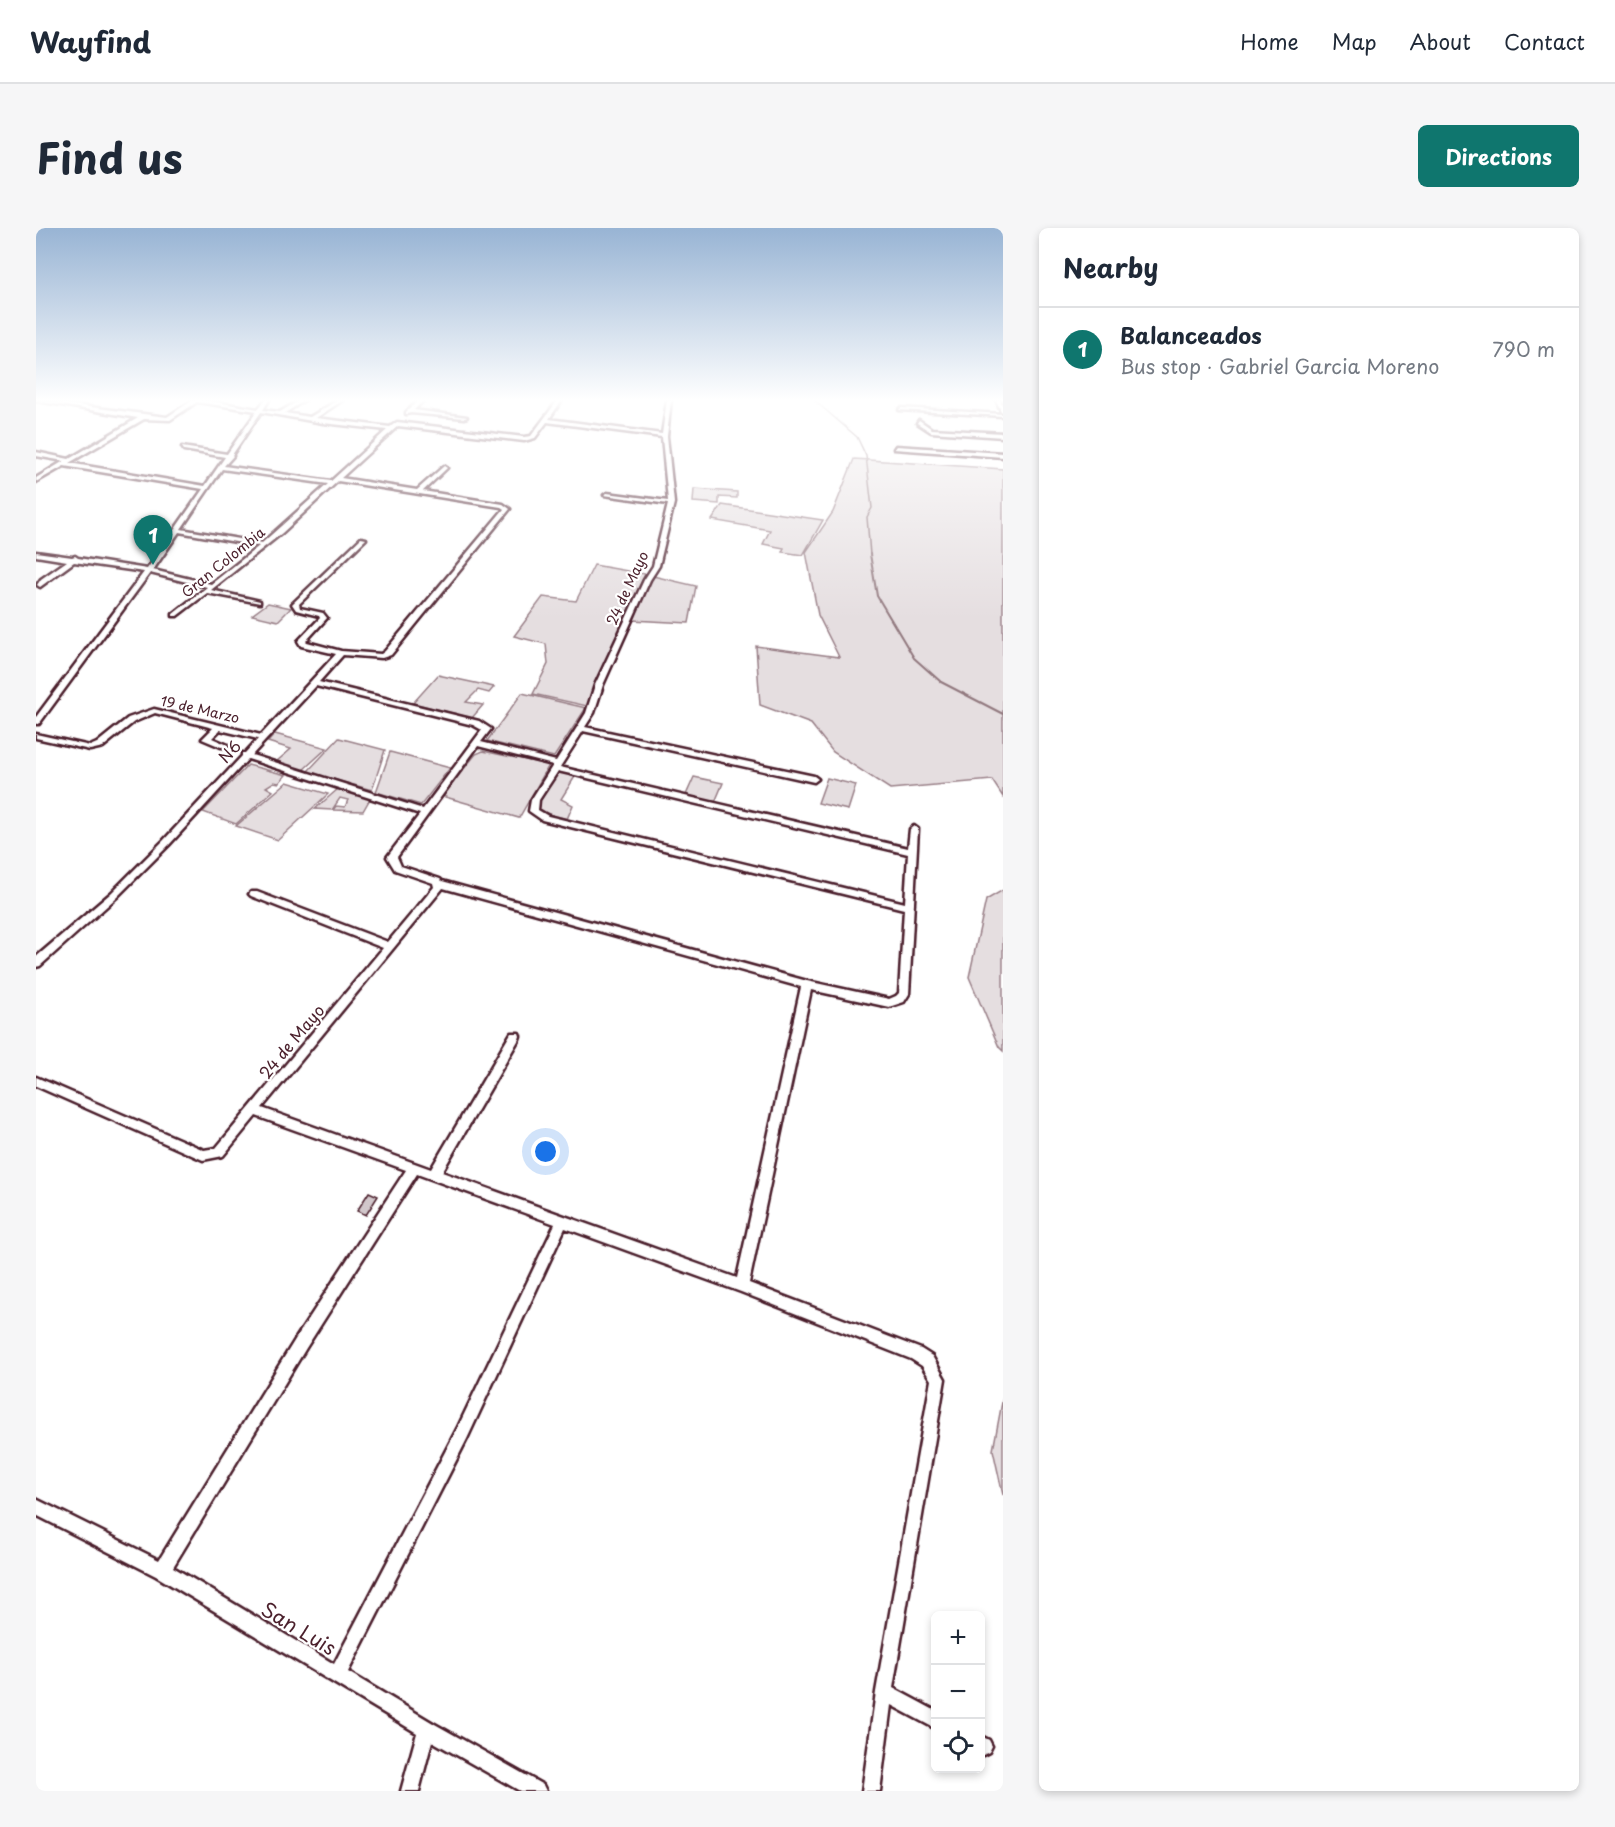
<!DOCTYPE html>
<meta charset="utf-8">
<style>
:root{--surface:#fff;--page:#f6f6f7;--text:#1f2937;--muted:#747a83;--line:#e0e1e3;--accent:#0f766e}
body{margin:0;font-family:"Playpen Sans",sans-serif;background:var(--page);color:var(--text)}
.controls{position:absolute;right:18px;bottom:18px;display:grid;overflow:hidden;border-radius:9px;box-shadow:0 3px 9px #0003}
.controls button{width:54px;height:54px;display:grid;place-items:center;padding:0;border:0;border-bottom:2px solid var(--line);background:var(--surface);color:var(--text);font:30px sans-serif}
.you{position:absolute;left:510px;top:924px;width:21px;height:21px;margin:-15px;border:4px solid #fff;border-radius:50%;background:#1a73e8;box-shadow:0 0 0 9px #1a73e833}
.badge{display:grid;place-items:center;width:39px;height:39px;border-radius:50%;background:var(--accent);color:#fff;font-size:20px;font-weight:700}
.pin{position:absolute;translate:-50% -50px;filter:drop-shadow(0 2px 3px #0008)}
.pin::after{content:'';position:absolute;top:32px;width:21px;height:18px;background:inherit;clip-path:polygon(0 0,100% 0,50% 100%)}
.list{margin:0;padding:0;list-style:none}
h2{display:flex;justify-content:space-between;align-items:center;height:78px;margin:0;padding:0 24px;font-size:26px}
h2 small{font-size:20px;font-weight:400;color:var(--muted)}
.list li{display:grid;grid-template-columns:39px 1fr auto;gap:18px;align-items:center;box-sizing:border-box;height:84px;padding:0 24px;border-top:2px solid var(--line)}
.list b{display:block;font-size:22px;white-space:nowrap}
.list p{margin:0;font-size:20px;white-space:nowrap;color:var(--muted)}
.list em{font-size:20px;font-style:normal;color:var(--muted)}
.icon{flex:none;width:33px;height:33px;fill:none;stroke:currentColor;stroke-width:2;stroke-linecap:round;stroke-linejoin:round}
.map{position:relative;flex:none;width:967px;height:1563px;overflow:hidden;border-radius:9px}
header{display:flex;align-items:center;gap:36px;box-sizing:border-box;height:84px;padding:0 30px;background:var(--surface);border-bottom:2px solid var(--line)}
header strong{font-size:28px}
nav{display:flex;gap:33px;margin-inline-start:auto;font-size:21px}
.intro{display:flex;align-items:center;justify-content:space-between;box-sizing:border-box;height:144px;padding:0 36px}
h1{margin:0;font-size:42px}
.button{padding:15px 27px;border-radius:9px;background:var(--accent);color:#fff;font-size:21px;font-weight:700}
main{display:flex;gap:36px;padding:0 36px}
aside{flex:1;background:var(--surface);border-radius:9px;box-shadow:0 3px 9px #0003}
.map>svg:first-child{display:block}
.green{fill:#e5dee0;stroke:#987e86;stroke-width:1.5}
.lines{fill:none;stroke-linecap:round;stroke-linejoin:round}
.stream-far1{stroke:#91787e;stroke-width:1.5}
.stream{stroke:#91787e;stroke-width:2}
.building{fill:#d2c7cb;stroke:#4a1f2b;stroke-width:1.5}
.minor-casing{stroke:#4a1f2b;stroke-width:5}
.minor{fill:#fff;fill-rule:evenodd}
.labels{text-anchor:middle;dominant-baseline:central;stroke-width:4.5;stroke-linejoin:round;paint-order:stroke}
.far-street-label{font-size:14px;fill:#4a1f2b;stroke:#fff}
.street-label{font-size:16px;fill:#4a1f2b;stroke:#fff}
.near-street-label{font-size:20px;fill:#4a1f2b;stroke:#fff}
</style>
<header>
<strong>Wayfind</strong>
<nav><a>Home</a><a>Map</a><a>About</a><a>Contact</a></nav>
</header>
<div class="intro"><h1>Find us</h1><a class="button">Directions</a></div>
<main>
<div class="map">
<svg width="967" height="1563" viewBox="0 0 967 1563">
<rect width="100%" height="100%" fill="#fff"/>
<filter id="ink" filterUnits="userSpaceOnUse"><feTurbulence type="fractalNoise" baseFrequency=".0167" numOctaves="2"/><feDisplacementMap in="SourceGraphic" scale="12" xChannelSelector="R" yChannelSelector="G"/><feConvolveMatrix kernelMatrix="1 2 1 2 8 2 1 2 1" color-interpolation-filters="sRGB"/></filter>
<g filter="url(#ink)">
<path class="green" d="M818,231L967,241V569L956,552L854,561L797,524L775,496L724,477L720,418L803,429L782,387L770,324L797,284Z
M658,261L701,264V270L683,269V276L657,274Z
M686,277L787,292L767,327L746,324L748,320L727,316L734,302L676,292Z
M558,337L609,346L551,478L497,466L512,436L510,416L478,408L507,369L540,373Z
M617,348L660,358L653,395L596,392Z
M232,375L255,380L242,393L216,387Z
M402,447L458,459L453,465L442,462L430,474L447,477L436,490L377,475Z
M486,465L550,480L518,529L451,513Z
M239,506L291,520L267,542L240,534L255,521L232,514Z
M303,510L349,522L336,562L271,544Z
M447,523L513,537L483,590L406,568L440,526Z
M354,524L414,540L385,577L340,564Z
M212,537L250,547L243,555L238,554L230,559L237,563L200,596L167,584Z
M521,544L540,547L525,571L537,577L531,591L503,583L504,571Z
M658,549L687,555L679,574L650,567Z
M791,550L820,557L812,582L782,575Z
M251,554L292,566L242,612L200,598Z
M302,561L335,569L327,583L297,582L300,578L309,579L312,572L304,570L296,582L279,581Z
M967,662V823L963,819L933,749L950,672Z
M967,1169V1267L957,1222Z"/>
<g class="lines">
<path class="stream-far1" d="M778,172L821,209L830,228L836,280L831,289L834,327"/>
<path class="stream" d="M834,326L841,368L878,430L905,454L967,486"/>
</g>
<path class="building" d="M333,964L342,968L330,987L321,983Z"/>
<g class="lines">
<g class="minor-casing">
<path id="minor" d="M0,172L131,189L157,172H168L222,181L229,172H233L227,182L244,184L264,172H269L249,185L274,189L302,172H307L280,190L354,199L361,194L488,209L495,208L522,172H526L513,191L626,206L631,172H635L631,208L638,275L623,338L614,352L567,457L558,485L549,499L778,548L782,551L778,554L547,503L524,539L872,620L874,601L878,598L882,601L873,766L868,774L853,779L775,762L713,1055L885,1121L896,1128L909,1151L857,1460L900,1483V1501L855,1477L844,1563H826L840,1464L895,1152L886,1138L875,1131L705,1064L529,1000L431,1211L312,1444L397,1495L507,1557L510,1563H484L396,1513L383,1563H365L381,1505L120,1348L0,1287V1271L123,1332L260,1110L370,942L220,888L187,928L167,932L0,858V849L168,922L180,920L347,720L215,668L213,666L215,664H221L352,714L398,659L397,655L359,642L351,629L384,586L212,531L133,617L81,669L4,738L0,739V729L75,665L127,613L206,528V525H209L222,511L184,502L176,510L192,517L191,519H185L166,511L177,500L119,485L98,494L67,519L54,522L0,510V506L54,518L61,515L92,490L118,481L225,507L300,426L265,418L262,413L284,390L283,388L260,382L256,376L325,310L330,311L263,376L264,380L287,385L291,390L270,413L271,414L305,423L345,426L349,423L468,281L465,279L302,253L246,305L175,362L224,373V375L171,365L141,388H137V386L171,359L114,345L3,496H0V489L108,344L38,334L4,359L1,357L5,351L31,333L0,328V324L36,329L39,328L42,330L111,341L167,261L28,238L0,254V250L28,233L0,228V224L33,231L102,190L1,173ZM161,174L221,183L191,226L146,219L148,222L189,229L169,258L33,235L108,191L134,192ZM225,184L287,195L351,202L295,253L188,238L197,228L196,227ZM511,194L626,209L632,273L571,265L568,267L632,276L617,338L608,352L559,457L550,485L520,533L445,514L455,501L443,493L283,454L307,427L346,430L355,427L474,281L467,276L387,263L410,241L411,240L408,238L381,262L305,250L362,198L488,213L499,210ZM186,241L292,256L226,315L145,301ZM143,304L223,318L175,356L117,342ZM280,458L437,497L446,502L387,581L216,527ZM442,518L517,537L495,572L493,583L506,592L868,681L863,765L860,768L853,771L771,753L406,653L404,651L365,638L361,629ZM522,543L872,626L869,675L512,588L502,582L503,572ZM407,660L765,759L701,1050L406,944L483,811L484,808L483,805H475L395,941L226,880ZM381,946L519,996L421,1201L298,1436L137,1339L270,1120Z
M383,172H388L378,182L431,189L429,190L375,185L370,186V184Z
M960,172H964L967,178V184L965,183Z
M865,180L967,186V188L863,182Z
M883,192L896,201L967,205V209L895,204L881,195Z
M860,218L967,225V229L858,221Z
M945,1508L953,1512L956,1518L953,1524L947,1527L945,1526Z"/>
</g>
<use href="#minor" class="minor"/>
</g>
</g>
<linearGradient id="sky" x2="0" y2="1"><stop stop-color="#98b4d4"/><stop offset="0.44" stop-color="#fff"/><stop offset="1" stop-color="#fff" stop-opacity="0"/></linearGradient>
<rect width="967" height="391" fill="url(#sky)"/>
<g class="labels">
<g class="far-street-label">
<text transform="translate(187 334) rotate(-39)">Gran Colombia</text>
<text transform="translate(591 360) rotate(-65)">24 de Mayo</text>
<text transform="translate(164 481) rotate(13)">19 de Marzo</text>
</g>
<g class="street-label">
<text transform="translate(193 523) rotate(-48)">N6</text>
<text transform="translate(255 813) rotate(-50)">24 de Mayo</text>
</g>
<g class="near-street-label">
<text transform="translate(263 1400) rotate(31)">San Luis</text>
</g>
</g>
</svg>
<div class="controls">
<button>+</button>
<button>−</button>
<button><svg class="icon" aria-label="locate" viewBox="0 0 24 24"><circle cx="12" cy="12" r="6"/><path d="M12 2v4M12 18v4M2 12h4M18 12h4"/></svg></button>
</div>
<div class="you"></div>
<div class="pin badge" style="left:117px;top:337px">1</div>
</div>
<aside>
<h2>Nearby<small></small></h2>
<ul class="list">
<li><span class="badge">1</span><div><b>Balanceados</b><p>Bus stop · Gabriel Garcia Moreno</p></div><em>790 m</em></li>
</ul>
</aside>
</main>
